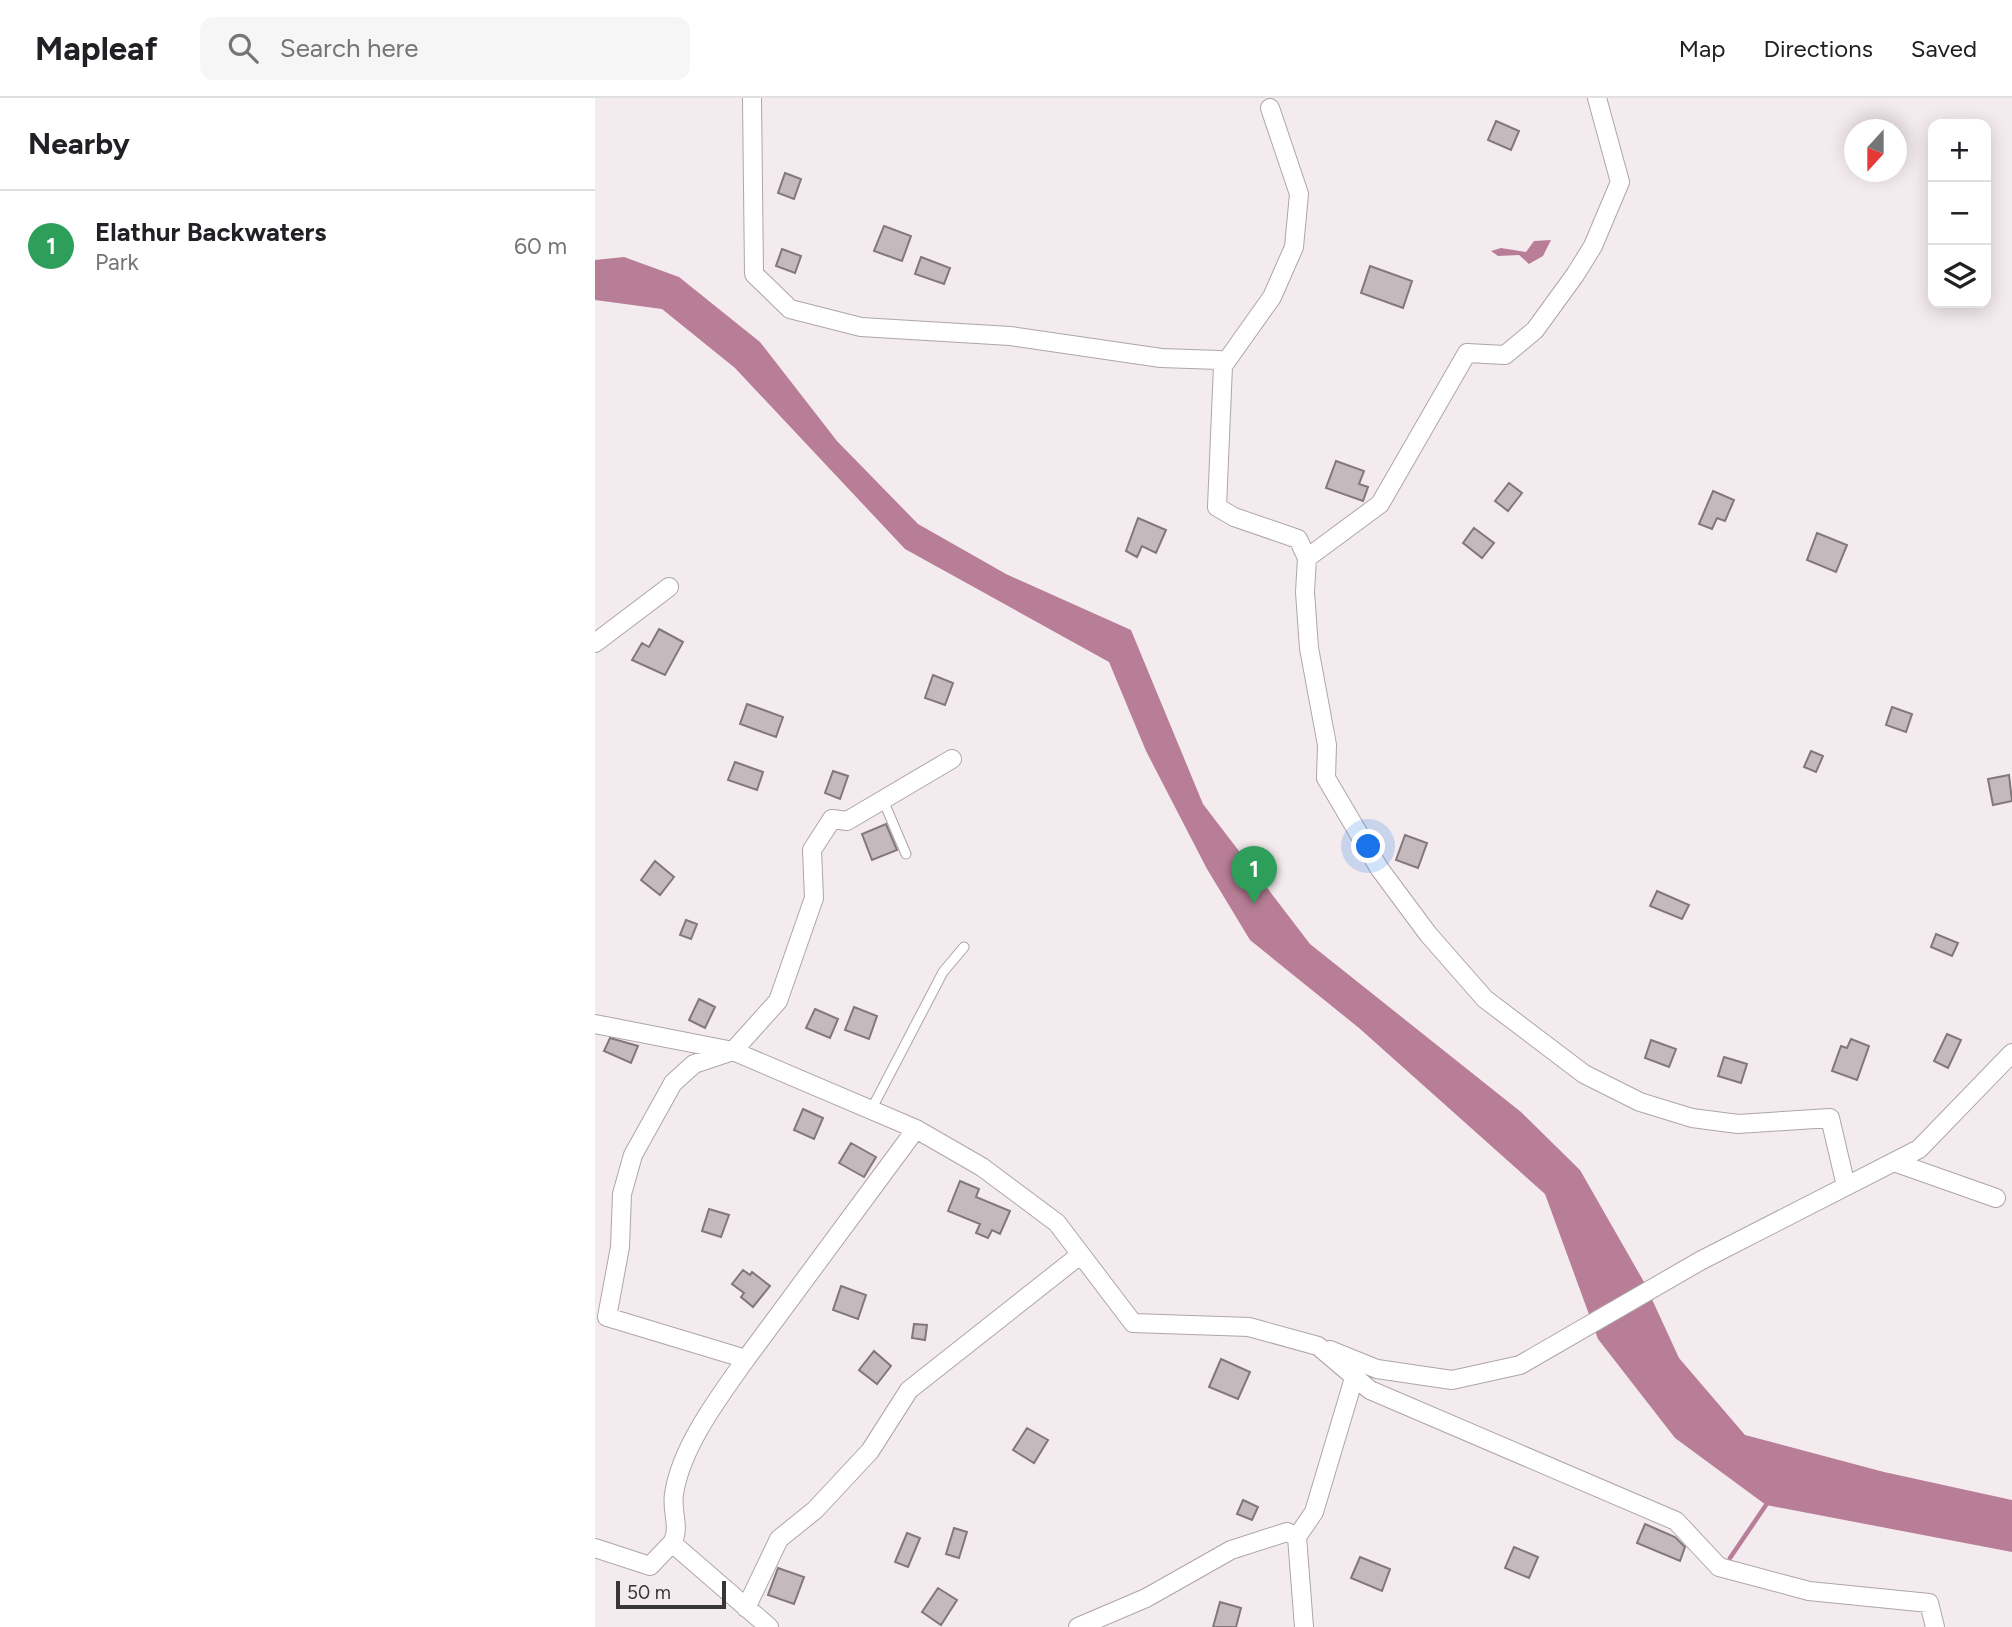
<!DOCTYPE html>
<meta charset="utf-8">
<style>
:root{--surface:#fff;--page:#f6f6f6;--text:#202124;--muted:#757577;--line:#e0e0e0;--accent:#2b7c27}
body{margin:0;font-family:Figtree,sans-serif;background:var(--page);color:var(--text)}
.controls{position:absolute;right:21px;top:21px;display:grid;overflow:hidden;border-radius:14px;box-shadow:0 4px 18px #0003}
.controls button{width:63px;height:63px;display:grid;place-items:center;padding:0;border:0;border-bottom:2px solid var(--line);background:var(--surface);color:var(--text);font:35px sans-serif}
.compass{position:absolute;left:1249px;top:21px;width:63px;height:63px;border-radius:50%;background:var(--surface);box-shadow:0 4px 18px #0003;rotate:201deg}
.scale{position:absolute;left:21px;bottom:18px;width:110px;box-sizing:border-box;padding-left:7px;border:4px solid #393537;border-top:0;font-size:19px;line-height:24px;white-space:nowrap;color:#393537;-webkit-text-stroke:5px #f4ebee;paint-order:stroke}
.you{position:absolute;left:774px;top:749px;width:24px;height:24px;margin:-18px;border:5px solid #fff;border-radius:50%;background:#1a73e8;box-shadow:0 0 0 10px #1a73e833}
.badge{display:grid;place-items:center;width:46px;height:46px;border-radius:50%;background:var(--accent);color:#fff;font-size:23px;font-weight:700}
.pin{position:absolute;translate:-50% -58px;filter:drop-shadow(0 2px 4px #0008)}
.pin::after{content:'';position:absolute;top:37px;width:24px;height:21px;background:inherit;clip-path:polygon(0 0,100% 0,50% 100%)}
.list{margin:0;padding:0;list-style:none}
h2{display:flex;justify-content:space-between;align-items:center;height:91px;margin:0;padding:0 28px;font-size:30px}
h2 small{font-size:23px;font-weight:400;color:var(--muted)}
.list li{display:grid;grid-template-columns:46px 1fr auto;gap:21px;align-items:center;box-sizing:border-box;height:112px;padding:0 28px;border-top:2px solid var(--line)}
.list b{display:block;font-size:26px;white-space:nowrap}
.list p{margin:0;font-size:23px;white-space:nowrap;color:var(--muted)}
.list em{font-size:23px;font-style:normal;color:var(--muted)}
.icon{flex:none;width:38px;height:38px;fill:none;stroke:currentColor;stroke-width:2;stroke-linecap:round;stroke-linejoin:round}
.map{position:relative;flex:none;width:1417px;height:1529px;overflow:hidden}
header{display:flex;align-items:center;gap:42px;box-sizing:border-box;height:98px;padding:0 35px;background:var(--surface);border-bottom:2px solid var(--line)}
header strong{font-size:33px}
nav{display:flex;gap:38px;margin-inline-start:auto;font-size:24px}
.search{width:490px;height:63px;background:var(--page);display:flex;align-items:center;gap:18px;box-sizing:border-box;padding:0 24px;border-radius:14px;color:var(--muted);font-size:26px}
main{display:flex}
aside{flex:1;background:var(--surface)}
.map>svg:first-child{display:block}
.water{fill:#b97e97}
.lines{fill:none;stroke-linecap:round;stroke-linejoin:round}
.stream{stroke:#b97e97;stroke-width:4.5}
.building{fill:#c4babe;stroke:#81787b;stroke-width:2}
.service-casing{stroke:#aea5a9;stroke-width:11}
.minor-casing{stroke:#aea5a9;stroke-width:20}
.service{stroke:#fff;stroke-width:9}
.minor{stroke:#fff;stroke-width:18}
</style>
<header>
<strong>Mapleaf</strong>
<div class="search"><svg class="icon" aria-label="search" viewBox="0 0 24 24"><circle cx="10" cy="10" r="6"/><path d="M15 15l6 6"/></svg>Search here</div>
<nav><a>Map</a><a>Directions</a><a>Saved</a></nav>
</header>
<main>
<aside>
<h2>Nearby<small></small></h2>
<ul class="list">
<li><span class="badge" style="background:#2e9e5b">1</span><div><b>Elathur Backwaters</b><p>Park</p></div><em>60 m</em></li>
</ul>
</aside>
<div class="map">
<svg width="1417" height="1529" viewBox="0 0 1417 1529">
<rect width="100%" height="100%" fill="#f4ebee"/>
<path class="water" d="M956,142L948,158L934,166L924,157L903,158L896,153L906,150L931,154L939,143Z
M29,159L84,179L165,244L242,343L323,426L411,476L536,532L608,706L715,846L926,1014L985,1072L1049,1184L1084,1260L1150,1337L1289,1374L1417,1402V1454L1171,1407L1080,1340L1003,1241L950,1096L764,930L655,842L612,771L551,653L514,564L310,451L140,270L67,211L0,202V162Z"/>
<g class="lines">
<path class="stream" d="M1135,1460L1171,1407"/>
</g>
<path class="building" d="M901,23L924,33L916,52L893,42Z
M190,75L206,81L199,101L183,95Z
M289,128L316,138L307,163L279,153Z
M187,151L206,158L200,175L181,168Z
M326,159L355,170L349,186L320,176Z
M775,168L817,183L808,210L766,195Z
M741,363L769,373L764,386L773,389L768,403L731,390Z
M914,385L927,395L913,413L900,403Z
M1118,393L1139,402L1130,423L1122,420L1117,431L1104,426Z
M543,420L571,432L561,455L547,448L542,459L531,453Z
M879,430L899,445L887,460L868,445Z
M1222,435L1252,447L1241,474L1212,462Z
M64,531L88,544L70,577L37,562L47,545L54,549Z
M338,577L358,585L350,607L330,600Z
M152,606L188,619L181,639L145,626Z
M1297,609L1317,616L1311,634L1291,627Z
M1216,653L1228,658L1221,674L1209,669Z
M140,664L168,674L162,692L133,682Z
M238,673L253,678L245,701L230,695Z
M1414,677L1417,703L1398,707L1393,681Z
M291,726L302,752L277,762L267,736Z
M810,737L832,745L823,770L801,762Z
M60,763L79,779L65,797L46,782Z
M1062,793L1094,807L1087,821L1055,808Z
M91,822L102,826L96,841L85,837Z
M1341,836L1363,845L1357,858L1336,849Z
M104,901L120,909L110,930L94,922Z
M259,909L282,918L274,941L250,932Z
M220,911L243,921L235,940L211,930Z
M1352,936L1366,942L1353,970L1339,963Z
M15,940L43,948L36,965L9,953Z
M1256,941L1274,948L1262,982L1237,973L1246,948L1252,950Z
M1056,942L1081,951L1074,969L1050,960Z
M1129,959L1152,966L1146,985L1123,978Z
M208,1011L228,1020L219,1041L199,1032Z
M256,1045L281,1059L269,1079L244,1065Z
M365,1083L384,1091L381,1099L415,1113L405,1136L397,1132L393,1140L381,1135L385,1126L353,1113Z
M114,1111L134,1117L126,1139L107,1133Z
M148,1172L155,1177L157,1174L175,1188L158,1209L146,1199L149,1195L137,1186Z
M246,1188L271,1197L263,1221L238,1212Z
M319,1226L332,1227L330,1242L317,1240Z
M279,1253L296,1268L282,1286L264,1272Z
M626,1261L655,1274L643,1301L614,1289Z
M432,1330L453,1342L439,1365L418,1352Z
M648,1402L663,1409L657,1422L642,1416Z
M1050,1426L1080,1439L1090,1449L1085,1463L1042,1445Z
M359,1430L372,1434L364,1460L351,1456Z
M312,1435L325,1440L313,1469L300,1464Z
M919,1449L943,1459L934,1480L910,1470Z
M765,1459L795,1471L787,1493L756,1480Z
M183,1470L209,1479L199,1506L173,1497Z
M343,1490L362,1502L346,1527L327,1514Z
M625,1504L646,1510L641,1529H618Z"/>
<g class="lines">
<g class="service-casing">
<path id="service" d="M288,702L311,756
M276,1012L348,874L369,849"/>
</g>
<g class="minor-casing">
<path id="minor" d="M157,0L159,176L195,211L266,229L415,238L566,260L624,262L628,268
M675,10L704,96L699,149L677,199L628,268L622,409L639,419L703,441L712,460L710,494L714,550L732,647L731,680L784,770L833,836L890,901L989,976L1045,1004L1097,1020L1143,1026L1235,1020L1251,1088
M712,460L785,406L872,255L910,257L940,232L980,177L998,148L1025,84L1002,0
M0,545L74,489
M0,926L138,953L321,1031L387,1069L462,1125L538,1225L654,1229L723,1248L775,1292L1081,1423L1124,1469L1214,1493L1334,1505L1340,1529
M321,1031L151,1261L12,1219L25,1149L27,1096L38,1057L78,985L99,966L138,953L183,903L219,800L217,752L237,721L252,723L357,661
M1299,1064L1401,1100
M735,1252L782,1271L857,1282L925,1267L1105,1163L1324,1051L1417,955
M77,1445C86,1430 76,1413 79,1396C86,1349 124,1299 151,1261
M0,1450L55,1468L77,1445L174,1529
M151,1510L184,1441L220,1412L275,1353L314,1292L485,1157
M483,1529L551,1500L636,1452L692,1434L702,1439
M709,1529L702,1439L719,1414L759,1280"/>
</g>
<use href="#service" class="service"/>
<use href="#minor" class="minor"/>
</g>
</svg>
<div class="controls">
<button>+</button>
<button>−</button>
<button><svg class="icon" aria-label="layers" viewBox="0 0 24 24"><path d="M12 4l9 5-9 5-9-5zM3 14l9 5 9-5"/></svg></button>
</div>
<svg class="compass" viewBox="-18 -18 36 36"><path d="M0-13l5 13h-10z" fill="#e53935"/><path d="M0 13l5-13h-10z" fill="#757577"/></svg>
<div class="scale">50 m</div>
<div class="you"></div>
<div class="pin badge" style="left:659px;top:806px;background:#2e9e5b">1</div>
</div>
</main>
